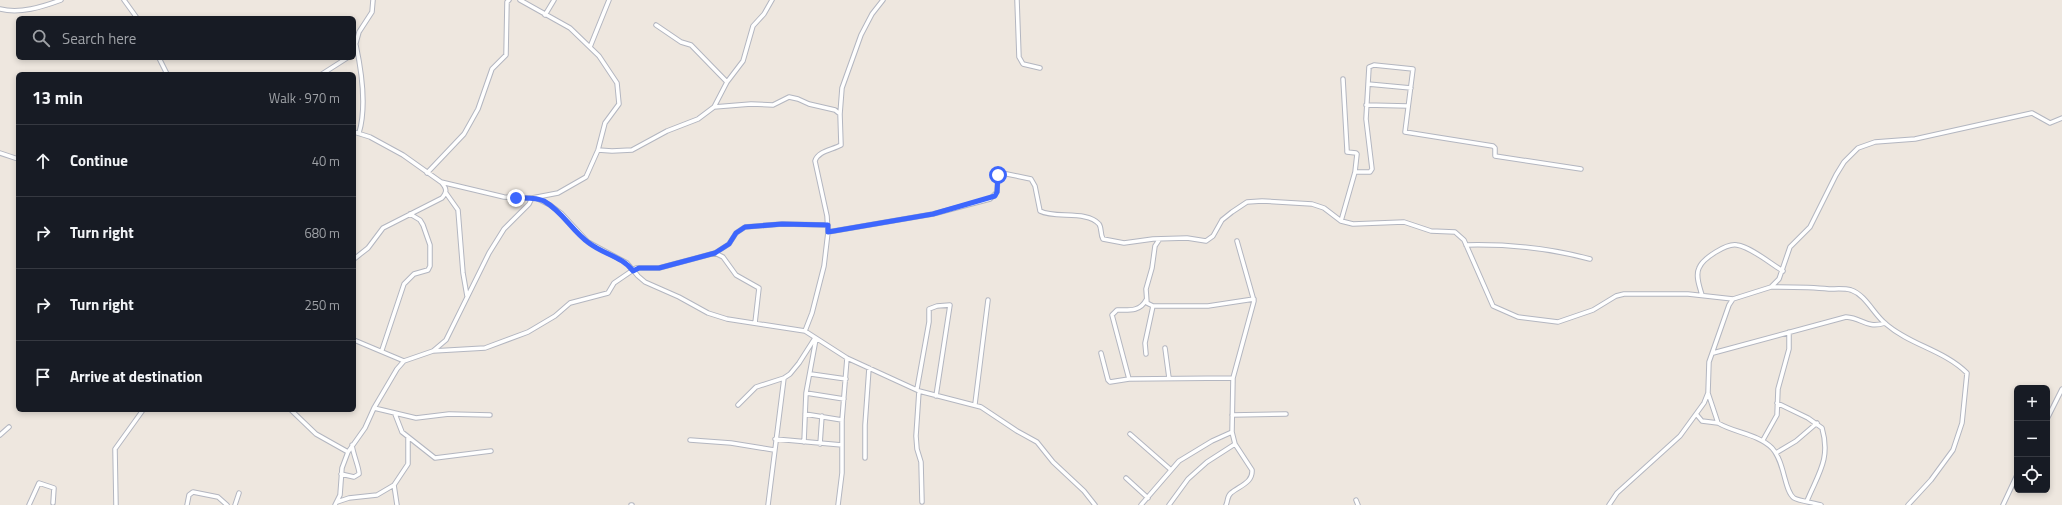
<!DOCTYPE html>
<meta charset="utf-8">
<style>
:root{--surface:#171b24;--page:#20242c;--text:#f1f3f6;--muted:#9ea1a6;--line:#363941}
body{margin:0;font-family:"Titillium Web",sans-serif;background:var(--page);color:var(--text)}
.controls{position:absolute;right:12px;bottom:12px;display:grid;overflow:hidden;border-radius:6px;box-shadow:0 2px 6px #0003}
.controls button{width:36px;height:36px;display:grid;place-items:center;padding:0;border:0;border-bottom:1px solid var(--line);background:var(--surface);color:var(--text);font:20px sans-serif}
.stop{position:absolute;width:12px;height:12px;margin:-9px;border:3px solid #3d67fd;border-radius:50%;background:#fff}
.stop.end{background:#3d67fd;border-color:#fff;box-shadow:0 1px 4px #0008}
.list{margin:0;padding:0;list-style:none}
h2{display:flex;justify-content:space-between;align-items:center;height:52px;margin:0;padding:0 16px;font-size:17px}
h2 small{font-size:13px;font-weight:400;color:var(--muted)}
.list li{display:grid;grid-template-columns:26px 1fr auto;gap:12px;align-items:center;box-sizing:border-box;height:72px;padding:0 16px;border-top:1px solid var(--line)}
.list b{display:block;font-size:15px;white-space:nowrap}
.list em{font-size:13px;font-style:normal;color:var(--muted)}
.icon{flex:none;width:22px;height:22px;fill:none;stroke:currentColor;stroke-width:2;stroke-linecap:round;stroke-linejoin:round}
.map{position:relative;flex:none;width:2062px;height:505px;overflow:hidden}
.search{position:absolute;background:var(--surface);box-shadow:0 2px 6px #0003;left:16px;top:16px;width:340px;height:44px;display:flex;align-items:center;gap:10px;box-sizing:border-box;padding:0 14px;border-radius:6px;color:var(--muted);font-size:15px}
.panel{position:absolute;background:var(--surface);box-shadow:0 2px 6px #0003;left:16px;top:72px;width:340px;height:340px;border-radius:6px}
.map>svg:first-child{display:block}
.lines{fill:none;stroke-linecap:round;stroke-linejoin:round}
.minor-casing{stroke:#b3b6c0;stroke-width:5.5}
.minor{stroke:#fff;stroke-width:3.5}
.route{stroke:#3d67fd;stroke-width:5}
</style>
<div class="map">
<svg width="2062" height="505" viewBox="0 0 2062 505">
<rect width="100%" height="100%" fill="#eee7df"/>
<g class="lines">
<g class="minor-casing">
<path id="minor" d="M124,0L137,18
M1017,0L1019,57L1023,64L1040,68
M0,9C20,14 42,7 61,0
M545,15L554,0
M656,25L681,42L691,45L727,82
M356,45C362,73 367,106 359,133
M590,47L609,0
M354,50L359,32L372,12L373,0
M159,58L167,74
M322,74L347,58
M1368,84L1411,88
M1366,105L1408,106
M714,107L751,104L773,105L789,97L798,99L809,104L835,110L840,114L841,145C832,150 818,151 815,161L827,216L828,232
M840,114L842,88L861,35L872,14L883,0
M354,132L370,137L403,155L441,182L504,197L532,198L558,193L586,177L598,150L605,123L619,104L617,83L599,56L570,28L520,0
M598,150L612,151L632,150L667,131L698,119L714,107L727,82L743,61L753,26L764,14L772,0
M0,153L18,159
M1355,172H1370L1372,169L1366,119L1369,67L1374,65L1413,69L1405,132L1493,146L1495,148V156L1581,169
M427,173L464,134L478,109L492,69L506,55L507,2L509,0
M446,193L458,210L463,273L467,296
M536,198L550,205L562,214L588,242L627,263L638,276L645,282L679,297L708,313L727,319L805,331L847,358L919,391L981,407L1017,431L1037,442L1053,462L1084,491L1095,505
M1341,221L1355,172L1357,154L1356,153L1347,152V150L1343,79
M1159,240L1155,246L1152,268L1146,289L1147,303L1153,306H1208L1254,299
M1466,245C1509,244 1549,248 1590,259
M715,253L723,257L736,275L759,288L755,323
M354,259L368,248L383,228L442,198C447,192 447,189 442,183
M1771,287C1790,287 1810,287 1829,289C1836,289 1844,288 1851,290C1866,295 1874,315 1886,324C1910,345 1944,350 1967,373L1962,423L1953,450L1931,480L1908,505
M1702,295C1700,288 1695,276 1699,268C1703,258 1727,243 1737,245C1751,247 1771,264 1783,271
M805,331L812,313L824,266L828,232L933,214L990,199L997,192L998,175L1002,173L1031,179L1035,186L1040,211C1055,219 1087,210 1099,224C1102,228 1100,234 1103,239L1124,243L1153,239L1187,238L1206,241L1213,236L1222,220L1232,212L1247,202L1262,201L1312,204L1324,208L1341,221L1353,224L1404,222L1431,231L1455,232L1464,240L1493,306L1518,317L1558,322L1593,310L1616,296L1624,294H1688L1733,299
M354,340L404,361
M1165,348L1169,378
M382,350L404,284L414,274L428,270L430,266V245L423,225L420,220L410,214
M433,351L485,348L528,332L555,316L570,303L608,293L614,283L636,268H659L715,253L729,244L736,233L745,227L782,224L828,225
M1101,353L1108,380L1110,382L1129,379L1233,378
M1713,353L1846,317C1863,318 1866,329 1885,323
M1146,354L1145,343L1153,306
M811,374L846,379
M1129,379L1112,315L1117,310C1128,310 1140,312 1146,300
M917,389L929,322V309L937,306L950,305L936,396
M919,391L916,436L917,449L921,462L922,502
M806,393L844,399
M1708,393L1718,423C1735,433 1758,434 1772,448C1785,462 1784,491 1794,498C1799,501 1815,503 1821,505
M1777,403L1808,418L1822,428C1831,459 1818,474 1807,501
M975,404L988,300
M738,405L756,387L784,378L790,374L799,363L815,338
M374,408L416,418L449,414L490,415
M291,410L316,434L348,452
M395,414L402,432L435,458L491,451
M805,414L842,420
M1232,415L1286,414
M1697,415L1702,421L1718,423
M2047,419L2062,389
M1130,434L1170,469
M0,435L9,427
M775,439L842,445
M690,440L731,443L774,450
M1763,440L1777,415L1778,389L1789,349V332
M804,442L806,393L816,339
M820,444L822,416
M1776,453L1796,441L1817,423
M865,458V425L869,368
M341,474L354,477L359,474C360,470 353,454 352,445
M1126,478L1148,498
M394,485L397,505
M1356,500L1358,505
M337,502L349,498L377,495L394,485L408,464V438
M29,505L39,483L54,488L53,503
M116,505L115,449L143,410
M187,505L189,495L193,492L218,497L227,505
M235,505L239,493
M335,505L340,495L342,468L348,452L365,428L374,408L397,369L404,361L433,351L446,340L489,253L504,229L529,204L532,198
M631,505H632
M768,505L784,378
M838,505L842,473V420L847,358
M1141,505L1179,461L1212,441L1232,432
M1169,505L1188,479L1207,462L1235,444
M1226,505C1228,501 1227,496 1231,493C1239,486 1253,483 1252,470L1235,444L1232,432L1233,378L1254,301L1237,241
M1609,505L1617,493L1680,436L1704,403L1708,393L1709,362L1729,305L1733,299L1771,287L1779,279L1790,247L1810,227L1836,175L1844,162L1858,148L1875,142L1915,139L2032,113L2050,123L2062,118
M2003,505L2017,475"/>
</g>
<use href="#minor" class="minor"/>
</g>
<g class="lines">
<path class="route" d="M516,198C526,198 536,197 544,201C563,212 572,231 589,243C603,254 623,257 633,271L639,268H659L674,264L715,253L729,244L736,233L745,227L782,224L828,225V232L933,214L995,196L997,192L998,175"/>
</g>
</svg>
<div class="controls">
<button>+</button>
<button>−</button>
<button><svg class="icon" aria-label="locate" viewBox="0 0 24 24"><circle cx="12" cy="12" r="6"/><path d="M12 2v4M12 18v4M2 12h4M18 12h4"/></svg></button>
</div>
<div class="stop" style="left:998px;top:175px"></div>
<div class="stop end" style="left:516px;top:198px"></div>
<div class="search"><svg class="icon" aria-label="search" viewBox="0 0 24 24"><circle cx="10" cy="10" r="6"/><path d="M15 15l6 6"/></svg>Search here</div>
<section class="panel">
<h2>13 min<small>Walk · 970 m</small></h2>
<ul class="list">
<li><svg class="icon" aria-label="ahead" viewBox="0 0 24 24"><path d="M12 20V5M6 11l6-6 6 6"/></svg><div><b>Continue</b></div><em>40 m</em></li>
<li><svg class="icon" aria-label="right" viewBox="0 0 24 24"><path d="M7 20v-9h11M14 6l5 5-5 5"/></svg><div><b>Turn right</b></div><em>680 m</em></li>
<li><svg class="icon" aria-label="right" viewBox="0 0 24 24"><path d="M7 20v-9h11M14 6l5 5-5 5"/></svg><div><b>Turn right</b></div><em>250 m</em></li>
<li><svg class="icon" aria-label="arrive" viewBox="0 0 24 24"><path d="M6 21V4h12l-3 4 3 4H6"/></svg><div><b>Arrive at destination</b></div></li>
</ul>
</section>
</div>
